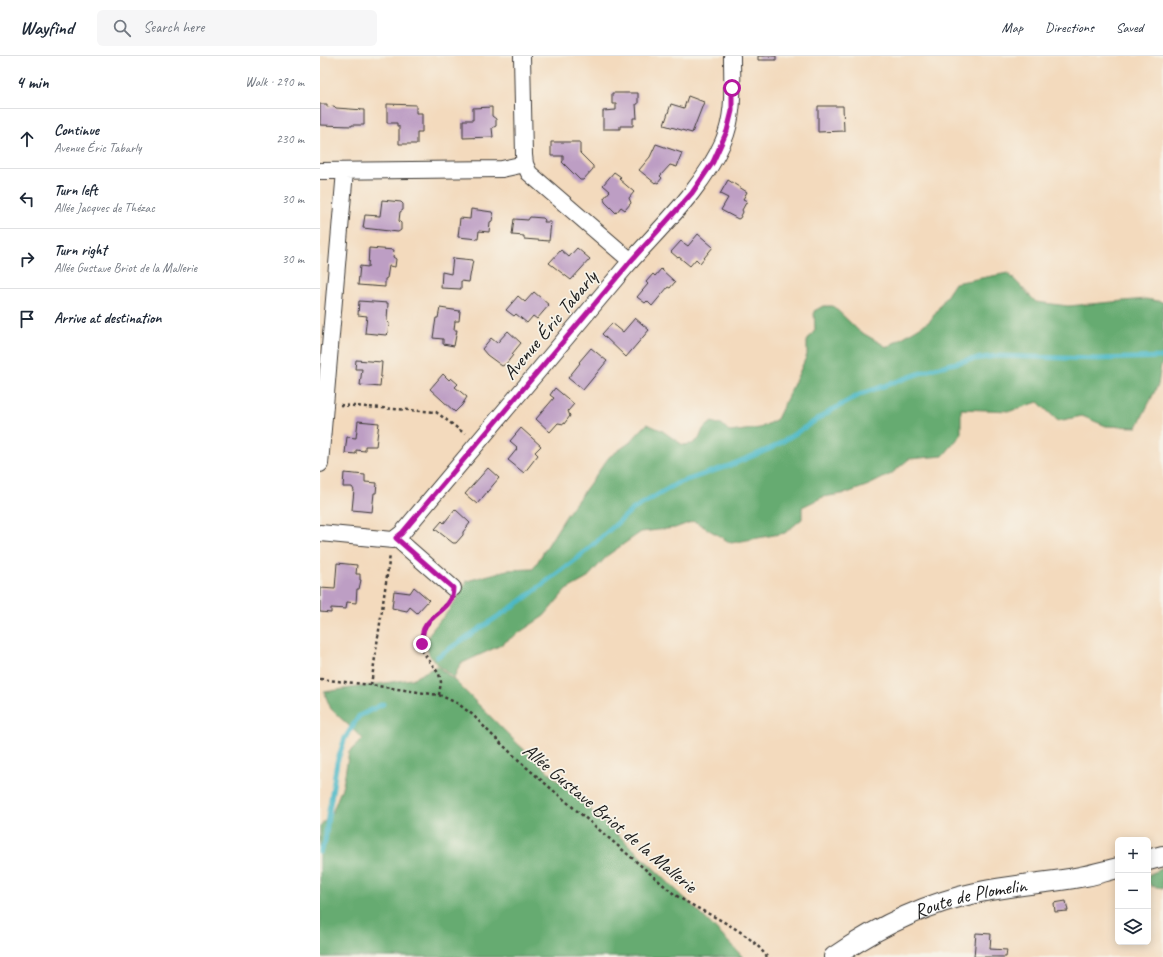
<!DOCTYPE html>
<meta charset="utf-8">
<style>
:root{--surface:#fff;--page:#f6f6f7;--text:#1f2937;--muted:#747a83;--line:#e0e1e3}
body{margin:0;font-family:Caveat,sans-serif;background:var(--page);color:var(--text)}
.controls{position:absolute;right:12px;bottom:12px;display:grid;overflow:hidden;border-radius:6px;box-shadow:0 2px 10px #0003}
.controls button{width:36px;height:36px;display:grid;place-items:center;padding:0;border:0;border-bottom:1px solid var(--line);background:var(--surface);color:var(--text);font:20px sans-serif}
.stop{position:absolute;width:12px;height:12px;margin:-9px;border:3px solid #b5179e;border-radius:50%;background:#fff}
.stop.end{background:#b5179e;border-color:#fff;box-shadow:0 1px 4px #0008}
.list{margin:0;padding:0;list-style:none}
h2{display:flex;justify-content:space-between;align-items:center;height:52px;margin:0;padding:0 16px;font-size:17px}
h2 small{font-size:13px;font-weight:400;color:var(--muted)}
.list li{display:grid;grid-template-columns:26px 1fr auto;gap:12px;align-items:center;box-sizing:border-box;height:60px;padding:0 16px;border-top:1px solid var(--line)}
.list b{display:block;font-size:15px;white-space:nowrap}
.list p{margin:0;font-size:13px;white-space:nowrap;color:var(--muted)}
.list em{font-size:13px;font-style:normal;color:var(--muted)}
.icon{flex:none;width:22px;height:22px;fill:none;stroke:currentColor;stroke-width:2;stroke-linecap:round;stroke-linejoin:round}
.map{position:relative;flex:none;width:843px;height:901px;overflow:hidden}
header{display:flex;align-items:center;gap:24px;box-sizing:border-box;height:56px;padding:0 20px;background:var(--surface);border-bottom:1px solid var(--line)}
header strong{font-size:19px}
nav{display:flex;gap:22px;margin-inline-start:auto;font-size:14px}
.search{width:280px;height:36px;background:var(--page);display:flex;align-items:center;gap:10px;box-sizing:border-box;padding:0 14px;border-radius:6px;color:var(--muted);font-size:15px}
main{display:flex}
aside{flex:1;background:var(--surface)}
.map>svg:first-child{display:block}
.forest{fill:#66ab71;stroke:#416446}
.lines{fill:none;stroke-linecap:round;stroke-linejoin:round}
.stream{stroke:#4bb8c6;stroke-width:5}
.building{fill:#bd9ec4}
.minor-casing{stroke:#3c3834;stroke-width:18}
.tertiary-casing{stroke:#3c3834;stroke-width:22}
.path{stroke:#3c3834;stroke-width:2.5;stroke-dasharray:3 3;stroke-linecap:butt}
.minor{stroke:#fff;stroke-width:16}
.tertiary{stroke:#fff;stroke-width:20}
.route{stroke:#b5179e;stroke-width:5}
.labels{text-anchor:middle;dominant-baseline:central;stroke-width:3.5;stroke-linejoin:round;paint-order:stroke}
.street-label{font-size:20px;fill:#1c1c1c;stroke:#f7f3e8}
</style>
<header>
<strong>Wayfind</strong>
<div class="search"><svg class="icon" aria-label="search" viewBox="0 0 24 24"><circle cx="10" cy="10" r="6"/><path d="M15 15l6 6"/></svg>Search here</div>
<nav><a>Map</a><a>Directions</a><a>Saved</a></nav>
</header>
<main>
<aside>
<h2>4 min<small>Walk · 290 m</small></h2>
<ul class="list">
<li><svg class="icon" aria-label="ahead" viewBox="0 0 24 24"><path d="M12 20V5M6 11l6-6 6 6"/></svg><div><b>Continue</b><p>Avenue Éric Tabarly</p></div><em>230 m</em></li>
<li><svg class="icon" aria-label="left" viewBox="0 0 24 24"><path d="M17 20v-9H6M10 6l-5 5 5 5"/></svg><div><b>Turn left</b><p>Allée Jacques de Thézac</p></div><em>30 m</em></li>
<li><svg class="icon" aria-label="right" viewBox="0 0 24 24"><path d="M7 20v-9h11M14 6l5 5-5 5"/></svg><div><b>Turn right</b><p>Allée Gustave Briot de la Mallerie</p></div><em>30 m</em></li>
<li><svg class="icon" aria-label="arrive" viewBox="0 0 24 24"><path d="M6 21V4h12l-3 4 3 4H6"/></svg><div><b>Arrive at destination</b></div></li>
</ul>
</aside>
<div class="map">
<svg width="843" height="901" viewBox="0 0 843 901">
<rect width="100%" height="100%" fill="#f7f3e8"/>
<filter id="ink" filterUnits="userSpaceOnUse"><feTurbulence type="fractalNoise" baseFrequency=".025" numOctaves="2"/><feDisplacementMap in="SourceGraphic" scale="8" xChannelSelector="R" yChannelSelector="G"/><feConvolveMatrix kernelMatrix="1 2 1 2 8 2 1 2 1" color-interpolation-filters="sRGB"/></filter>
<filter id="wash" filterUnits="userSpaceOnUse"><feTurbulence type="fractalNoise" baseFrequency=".012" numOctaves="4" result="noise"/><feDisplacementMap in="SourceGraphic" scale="16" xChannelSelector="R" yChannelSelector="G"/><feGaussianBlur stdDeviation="0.9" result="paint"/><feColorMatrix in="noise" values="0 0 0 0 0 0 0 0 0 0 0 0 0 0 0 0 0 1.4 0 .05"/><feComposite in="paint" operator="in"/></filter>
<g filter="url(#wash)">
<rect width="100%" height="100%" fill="#f3dabd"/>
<path class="forest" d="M688,217L716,246L748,250L826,243L843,246V307L841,309L838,329L817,371L786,370L762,360L738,365L718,346L691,355L641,353V379L623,400L589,403L571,418L549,429L527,437L503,441L482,451V463L465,477L411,487L374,465L355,472L321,476L288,499L266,523L246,534L224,560L179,590L140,608L134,622C127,616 111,605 108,596C102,579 120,566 129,554C136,545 141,534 147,525L187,514L213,513L246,460L289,401L309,387L327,368L341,374L363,389L372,388L379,383L383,373L392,366L404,370L410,376L440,372L457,363L479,317L487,299V285L495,274L494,255L503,250H513L539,275L567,291L610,265L635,227Z
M117,610L135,625L199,689L321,800L381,858L423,901H0V770L12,757L23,729L29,696L43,683L11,653L4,636L92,623Z
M843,812V832L831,830L828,825V819Z"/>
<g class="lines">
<path class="stream" d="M117,601L201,545L259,501L312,454L358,427L411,409L454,391L512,354L541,338L615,312L648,304L676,300L778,303L843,301
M0,796L5,786L8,761L17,706L25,682L39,660L63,648"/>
</g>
<g id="blocks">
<path class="building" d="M438,0H456V4H438Z
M292,37H318V48H316L317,62H313V70H300V73H283V55L296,54V48H292Z
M368,40L384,46L372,77L344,69L351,48L364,52Z
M0,48H7V51L14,50L16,52L44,54V69H32V70L0,69Z
M67,48L96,49V57H102V76H97V88H79V70H77V67H67Z
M498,50H523L524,75L498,76Z
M172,51V60L176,63V70L172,72L173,81L143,82V64H153V52Z
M231,86H260V97L273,110V113L263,124H260L242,106L243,105V100H231Z
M336,88L362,97L357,111L350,109L340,120L342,122L338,127L336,126L335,127L319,114L330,101Z
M294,116L301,121L299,123L314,136L309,142L311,147L305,154L301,151L296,157L285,146L284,142L290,135L283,129Z
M408,124L427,136L423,143L427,145L422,154L423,156L420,162L418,163L401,154L408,142L400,138Z
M62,144L81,146L83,148V154L80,156L79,165L81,167V174L78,176L43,172L45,159L60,160Z
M151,153L172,156L173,159L172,165L170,166L169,176L159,175L158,183L138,181L140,162L150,163Z
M210,161L223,162L225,164L224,166H231L229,185L204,183V180L192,179L194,163L208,164Z
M378,178L393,191L380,207L376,203L370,210L359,201L358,202L351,196L361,185L368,190Z
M49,192L74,194L73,201L76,203L75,211L69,210L67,222L65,223V231L38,229L40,210L48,211Z
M257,192L270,203L251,224L229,207L241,194L249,201Z
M133,202L153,204L149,226L141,225V233L121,232L122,216L131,218Z
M341,213L355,226L350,232L348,231L332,250L327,245L325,247L317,241L328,228L326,226L333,218L335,220Z
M214,236L229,249L217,263L213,260L207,267L196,258L194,260L186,254L198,240L205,246Z
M39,245L68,247L67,265L69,267L68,277L66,279L45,277L47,260L38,259Z
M120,252L140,255L139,265H135L134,274H137L134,290L123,288V283L113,282L116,262H118Z
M315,262L329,274L306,301L282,278L292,267L303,276Z
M188,275L201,287L192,298L193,299L186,308L182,310L167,299L162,293L171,282L177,287Z
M271,292L287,305L263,334L248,322L260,307L259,306Z
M36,304L62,306L60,331L40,329L42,313H35Z
M123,318L129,324L131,322L138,328L135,331L147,341L142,349L135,356L110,333Z
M235,332L254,348L248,355L250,360L244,368L238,367L230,376L216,363L234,342L230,339Z
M38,365L59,367L56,390H45V395L36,394V398L25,397L27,381L36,382Z
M201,372L221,390L215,396L218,399L204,417L188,404L197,393L196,392L197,391L190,385Z
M168,412L179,422L157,448L145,438Z
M24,417L45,419V426L57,427L56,437H54L52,456L32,454L34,434L32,431H23Z
M135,453L150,467L143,476V479L136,487H133L115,473L122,465L124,467Z
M17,507L37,509L36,518H40V524H41L39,533H37L36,547L27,546L26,553L11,552V557L0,556V532L15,533Z
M94,531L109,544L97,557L90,551L87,555L72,552L74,535L90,537Z
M746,845L748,855L735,856L734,847Z
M656,877L671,878L670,893L687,894L686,901H654Z"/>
</g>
</g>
<g filter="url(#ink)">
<use href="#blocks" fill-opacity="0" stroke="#3c3834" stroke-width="1"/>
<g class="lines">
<g class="minor-casing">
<path id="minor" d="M202,0L204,99L205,108L209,117L311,205
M0,115L182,113L205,108
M0,408L25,115
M0,477L73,484L82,477C155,389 230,302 303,214C338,173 381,136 403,86C415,59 412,29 412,0
M76,482L133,532"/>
</g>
<g class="tertiary-casing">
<g id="tertiary">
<path d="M828,804L843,800"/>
<path id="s1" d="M514,901C559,870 606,847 660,836C693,829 727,827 760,821C773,819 785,815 798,812"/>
</g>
</g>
<path class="path" d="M20,349L116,356L145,378
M0,623L51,629L98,636L119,639L137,647L153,659L170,677L206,711L354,838C384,859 425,870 447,901
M51,629L70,499
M119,639L121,626L119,618L103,596V578L106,569L129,546"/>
<use href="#minor" class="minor"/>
<use href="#tertiary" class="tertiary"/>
</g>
</g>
<g class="lines" filter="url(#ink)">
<path class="route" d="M102,588C102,581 102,574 106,569C116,555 133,552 133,532L76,482L82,477L310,206L372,137L393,106L407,75L412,55V32"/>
</g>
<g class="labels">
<g class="street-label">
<text transform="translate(230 269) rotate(-50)">Avenue Éric Tabarly</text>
<text transform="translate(290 762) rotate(40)">Allée Gustave Briot de la Mallerie</text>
<text stroke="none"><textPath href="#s1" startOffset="150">Route de Plomelin</textPath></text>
</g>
</g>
</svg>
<div class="controls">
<button>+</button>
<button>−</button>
<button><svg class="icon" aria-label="layers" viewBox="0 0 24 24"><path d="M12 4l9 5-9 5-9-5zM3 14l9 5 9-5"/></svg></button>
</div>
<div class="stop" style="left:412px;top:32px"></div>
<div class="stop end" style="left:102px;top:588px"></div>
</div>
</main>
